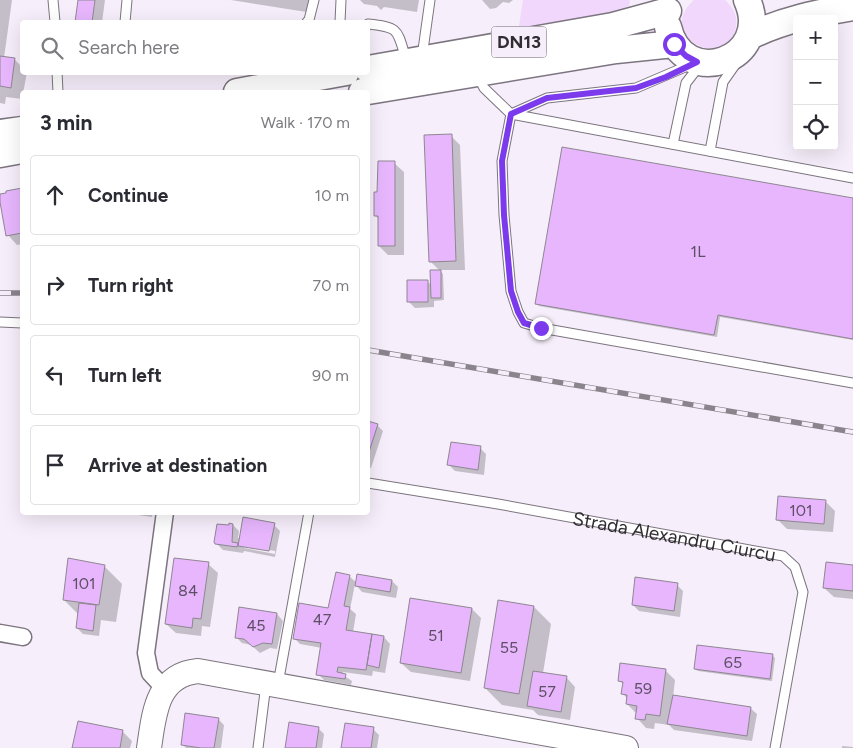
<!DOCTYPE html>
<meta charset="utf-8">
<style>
:root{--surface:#fff;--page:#f7f7f7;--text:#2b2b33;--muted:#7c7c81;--line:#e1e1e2}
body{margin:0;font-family:Figtree,sans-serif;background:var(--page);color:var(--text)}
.controls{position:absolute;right:15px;top:15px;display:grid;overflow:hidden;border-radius:5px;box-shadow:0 5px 20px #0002}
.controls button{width:45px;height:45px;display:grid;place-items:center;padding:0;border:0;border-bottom:1px solid var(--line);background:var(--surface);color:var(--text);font:25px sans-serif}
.stop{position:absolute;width:15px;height:15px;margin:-11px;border:4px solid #7c3aed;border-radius:50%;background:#fff}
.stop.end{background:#7c3aed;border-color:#fff;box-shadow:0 1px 5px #0008}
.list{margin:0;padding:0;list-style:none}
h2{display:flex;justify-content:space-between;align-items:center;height:65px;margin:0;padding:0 20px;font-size:21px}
h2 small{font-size:16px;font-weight:400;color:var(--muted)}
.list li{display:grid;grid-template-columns:32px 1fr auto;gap:15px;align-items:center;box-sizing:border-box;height:80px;margin:0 10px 10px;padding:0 10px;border:1px solid var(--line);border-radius:5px}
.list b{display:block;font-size:19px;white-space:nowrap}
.list em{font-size:16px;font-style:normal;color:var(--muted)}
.icon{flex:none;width:28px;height:28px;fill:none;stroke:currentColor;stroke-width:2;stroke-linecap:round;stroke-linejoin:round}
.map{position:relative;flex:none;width:853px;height:748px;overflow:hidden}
.search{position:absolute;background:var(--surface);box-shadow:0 5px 20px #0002;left:20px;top:20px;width:350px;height:55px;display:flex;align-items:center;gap:12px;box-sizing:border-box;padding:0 18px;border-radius:5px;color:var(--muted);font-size:19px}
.panel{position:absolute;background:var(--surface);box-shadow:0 5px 20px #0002;left:20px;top:90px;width:350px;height:425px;border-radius:5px}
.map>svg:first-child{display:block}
.green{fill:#f1d7fc}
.shadow{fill:#0003;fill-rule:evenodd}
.building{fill:#e7b6fd;stroke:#8e8791}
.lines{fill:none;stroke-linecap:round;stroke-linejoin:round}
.lane-casing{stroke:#7c757f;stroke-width:11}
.street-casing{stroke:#7c757f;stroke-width:19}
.secondary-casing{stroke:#7c757f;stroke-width:26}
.primary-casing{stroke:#7c757f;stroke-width:29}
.lane{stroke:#fff;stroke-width:9}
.street{stroke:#fff;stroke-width:16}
.secondary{stroke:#fff;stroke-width:24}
.primary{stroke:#fff;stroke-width:26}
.rail-casing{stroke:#8a858d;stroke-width:5.5}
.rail{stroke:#f6eefa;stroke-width:4;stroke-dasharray:11;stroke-linecap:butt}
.route{stroke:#7c3aed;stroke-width:6}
.labels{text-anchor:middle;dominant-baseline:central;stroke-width:4;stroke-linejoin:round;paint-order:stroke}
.number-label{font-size:16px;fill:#5e4f65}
.shield{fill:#f6eefa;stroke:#6b676e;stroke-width:1}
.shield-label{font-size:18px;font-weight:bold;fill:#302d32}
.street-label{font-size:19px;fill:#302d32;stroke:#f6eefa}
</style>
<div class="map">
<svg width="853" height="748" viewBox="0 0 853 748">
<rect width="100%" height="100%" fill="#f6eefa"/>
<path class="green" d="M523,0H630L629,6L619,10L518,32Z
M694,0H725C733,7 738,16 736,27C726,74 654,35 694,0Z"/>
<path class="shadow" d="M0,0H12L4,58L14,59L22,67V72H27L22,99L6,97L5,104L0,103Z
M79,0H105L102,22H76Z
M231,0H315L313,13Z
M360,0H419L417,12L384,7L381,10L377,6L364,4Z
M482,0H513L509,3L503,2L496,8L490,9Z
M451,136L460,145L465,270H440L443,274L444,300L434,301V307L415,308L409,302L427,281L432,286L440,271L430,261Z
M394,163L404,172V255H388L379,246V220L375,215L379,193Z
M22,189V244L17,245L8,235L0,195L7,194V192Z
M853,199V340L720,317L717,337L539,306L536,303Z
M368,422L377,425L383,431L371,468L368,467Z
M480,448L486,454L484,475L455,471L449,465Z
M825,501L835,511L833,532L787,529L778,520Z
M117,512H153L152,517Z
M233,525L239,531L238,538H240L274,525L280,531L275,557L244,551L243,553L223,550L217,544ZM244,546L275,551V554L244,548Z
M208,564L218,573L210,627L202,626L201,636L176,633L166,624Z
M104,566L122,584L116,622L101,620L99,636L83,634L77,628L79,615L64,600Z
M853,567V599L834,597L824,588Z
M358,575L392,581L398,587L396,598L362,592L355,584L350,609L356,614L353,632L384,637L390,644L385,673L373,671L372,676L343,672V675L352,681L351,685L324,680L318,674L322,648L300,644L294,638L329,609L349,576L357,583Z
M677,585L683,591L680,617L639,611L633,605Z
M534,607L551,624L543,673L566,677L575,687L570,720L538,715L533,710L502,705L485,688Z
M472,609L481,618L470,681L411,672L401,663Z
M277,614L283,621L277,649L270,648L260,653L251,645L242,643L236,637Z
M772,655L775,658L772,681L698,671L695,669Z
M621,665L666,671L675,680L673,697L750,708L757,714L752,741L674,730L669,725L655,723L654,729L646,728L637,718L636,713L627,704L628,699L623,694L624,685L619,680Z
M218,719L224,725L221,748H186L182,744Z
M318,728L324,734L322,748H287Z
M373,729L379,735L377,748H342Z
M123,732L132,741L130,748H74Z
M842,746L853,747V748H842Z"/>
<path class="building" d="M78,0H95L92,22H75Z
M0,56L15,58L11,88L0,86Z
M452,134L456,261L429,262L424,135Z
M562,147L853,198V339L718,315L714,335L535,304Z
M378,161H395V246H378V216H374V192H377Z
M22,188V233L6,236L0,202V194L6,193V191Z
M430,270H441V298H431Z
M407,280H428V302H407Z
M368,421L378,424L368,455Z
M451,442L481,446L478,470L447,465Z
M778,496L826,500L824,524L776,520Z
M243,517L275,523L269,551L238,546Z
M229,523L233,524L232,542L238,543L237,547L215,544L214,542L217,524L229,525Z
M68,558L105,565L99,605L63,600Z
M174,558L209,562L201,619L193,618L192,628L165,624Z
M826,562L853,565V591L823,588Z
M336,572L350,575L344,606L350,607L346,630L372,634L366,670L338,667L337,672L346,674L345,679L316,675L321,643L293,639L299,603L328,608Z
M357,574L392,580L390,592L355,586Z
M635,577L678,583L674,611L632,605Z
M410,598L472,608L461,673L400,663Z
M498,600L534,606L519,694L484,688Z
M79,603L96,605L93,631L76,628Z
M239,607L277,613L272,644L263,643L253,647L244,639L235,638Z
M372,634L384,636L379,668L367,665Z
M697,645L773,654L770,679L694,669Z
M620,663L666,669L660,716L646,714L645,720L635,719L637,706L626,704L627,695L621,694L623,682L618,681Z
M533,671L567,676L561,712L527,706Z
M673,695L751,707L747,736L667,724Z
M185,713L219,718L214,748H201L181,745Z
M78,721L123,730L120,748H72Z
M289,722L319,727L316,748H285Z
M345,723L374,727L371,748H341Z"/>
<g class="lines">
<g class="lane-casing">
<g id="lane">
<path d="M53,0L55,22"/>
<path d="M125,22L127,0"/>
<path d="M307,22L309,20L314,0"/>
<path d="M340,22L341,0"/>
<path d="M368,24C400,27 397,30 406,59"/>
<path d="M422,57L430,0"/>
<path d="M57,72L58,92"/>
<path d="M478,76L484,88L511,114L853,178"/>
<path d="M511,114L502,161L504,215L511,291L518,312L524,323L541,328L853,383"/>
<path d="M511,114L547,98L636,88L692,64"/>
<path d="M673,144L686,83L700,65"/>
<path d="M710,151L723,82L737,62"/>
<path d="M0,322L22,323"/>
<path id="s1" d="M368,483L498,504L783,556L795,567L803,592L775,748"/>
<path d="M278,684L309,512"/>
<path d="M258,748L266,684"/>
</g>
</g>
<g class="street-casing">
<path id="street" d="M0,633L23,637
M164,688L150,673L146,653L165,512"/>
</g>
<g class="secondary-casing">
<path id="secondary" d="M149,748C154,715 156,675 198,671L626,748"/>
</g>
<g class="primary-casing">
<path id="primary" d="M668,27C683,92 774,60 747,0
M750,36C783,20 817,13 853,7
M368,69L613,26L668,11
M237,92L346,72
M362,92L616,50L674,44
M0,133L22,130
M0,154L22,150"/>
</g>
<use href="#lane" class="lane"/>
<use href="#street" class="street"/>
<use href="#secondary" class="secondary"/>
<use href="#primary" class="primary"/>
<g class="rail-casing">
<path id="rail" d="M0,293H22
M368,350L853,432"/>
</g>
<use href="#rail" class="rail"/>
</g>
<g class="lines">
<path class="route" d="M541,328L524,323L518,312L511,291L504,215L502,161L511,114L547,98L636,88L666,77L697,62L686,56L674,44"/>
</g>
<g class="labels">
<g class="number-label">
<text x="698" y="251">1L</text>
<text x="801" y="510">101</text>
<text x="84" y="583">101</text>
<text x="188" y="590">84</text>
<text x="322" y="619">47</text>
<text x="256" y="625">45</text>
<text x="436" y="635">51</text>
<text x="509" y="647">55</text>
<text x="733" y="662">65</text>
<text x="643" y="688">59</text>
<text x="547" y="691">57</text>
</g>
<rect class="shield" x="491.5" y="26.5" width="55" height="31" rx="4"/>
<g class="shield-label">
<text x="519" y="42">DN13</text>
</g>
<g class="street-label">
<text stroke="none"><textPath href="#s1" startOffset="311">Strada Alexandru Ciurcu</textPath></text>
</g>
</g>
</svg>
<div class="controls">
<button>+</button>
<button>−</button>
<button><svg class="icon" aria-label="locate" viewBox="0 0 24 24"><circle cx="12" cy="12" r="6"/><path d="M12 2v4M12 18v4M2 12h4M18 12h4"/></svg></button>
</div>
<div class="stop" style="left:674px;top:44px"></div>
<div class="stop end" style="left:541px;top:328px"></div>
<div class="search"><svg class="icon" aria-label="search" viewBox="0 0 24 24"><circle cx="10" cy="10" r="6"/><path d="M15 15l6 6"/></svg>Search here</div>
<section class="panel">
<h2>3 min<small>Walk · 170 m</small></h2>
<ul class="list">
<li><svg class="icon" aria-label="ahead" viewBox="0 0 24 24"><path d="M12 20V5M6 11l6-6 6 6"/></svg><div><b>Continue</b></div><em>10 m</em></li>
<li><svg class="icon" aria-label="right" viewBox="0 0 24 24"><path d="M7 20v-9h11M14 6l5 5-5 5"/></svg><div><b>Turn right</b></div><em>70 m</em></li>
<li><svg class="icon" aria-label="left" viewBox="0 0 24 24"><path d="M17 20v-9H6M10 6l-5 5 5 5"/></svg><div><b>Turn left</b></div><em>90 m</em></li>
<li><svg class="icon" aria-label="arrive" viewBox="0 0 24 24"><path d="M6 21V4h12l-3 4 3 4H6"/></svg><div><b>Arrive at destination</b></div></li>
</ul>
</section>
</div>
